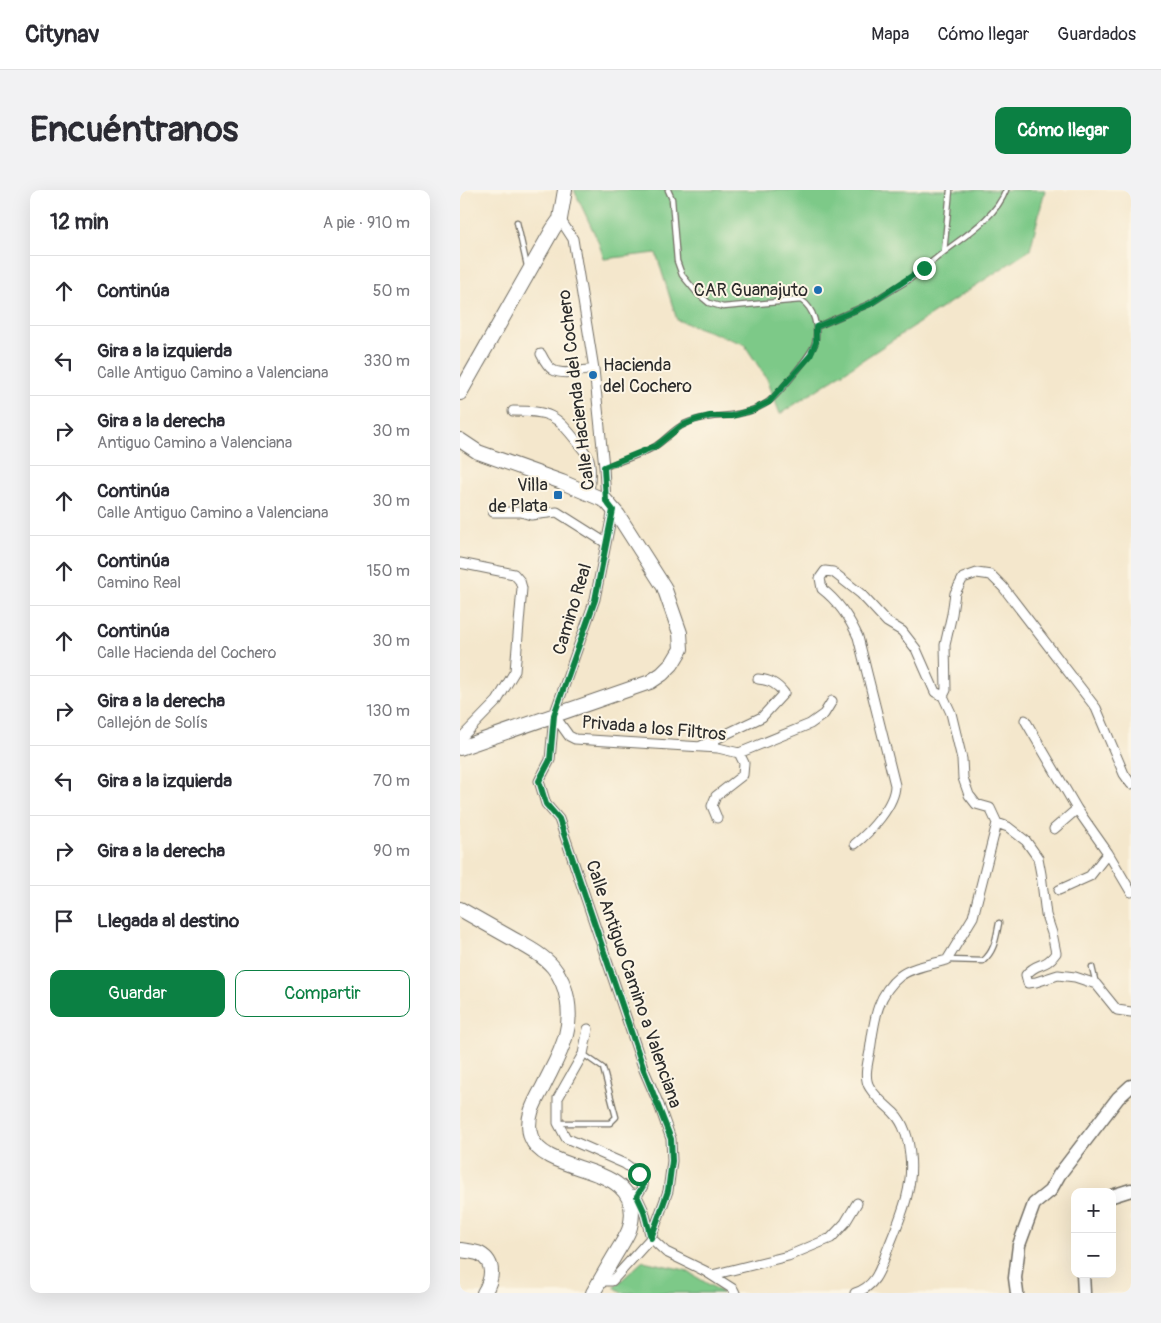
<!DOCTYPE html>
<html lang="es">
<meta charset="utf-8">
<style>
body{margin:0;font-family:Pangolin,sans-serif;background:#f2f2f3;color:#2b2b33}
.controls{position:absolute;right:15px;bottom:15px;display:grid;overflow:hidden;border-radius:10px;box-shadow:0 5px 20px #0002}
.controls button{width:45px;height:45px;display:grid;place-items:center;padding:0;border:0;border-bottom:1px solid #e1e1e2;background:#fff;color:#2b2b33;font:25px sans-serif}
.stop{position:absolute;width:15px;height:15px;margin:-11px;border:4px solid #0b8043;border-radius:50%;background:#fff}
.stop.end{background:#0b8043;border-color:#fff;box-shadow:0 1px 5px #0008}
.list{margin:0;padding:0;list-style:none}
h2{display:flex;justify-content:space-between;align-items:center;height:65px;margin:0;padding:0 20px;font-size:21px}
h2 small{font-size:16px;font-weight:400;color:#7c7c81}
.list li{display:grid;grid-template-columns:32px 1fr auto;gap:15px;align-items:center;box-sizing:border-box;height:70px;padding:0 20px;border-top:1px solid #e1e1e2}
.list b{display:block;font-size:19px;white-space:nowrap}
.list p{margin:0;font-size:16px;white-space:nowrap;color:#7c7c81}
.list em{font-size:16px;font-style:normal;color:#7c7c81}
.actions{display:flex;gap:10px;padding:15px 20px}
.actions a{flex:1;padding:11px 0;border:1px solid #0b8043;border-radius:10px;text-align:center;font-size:18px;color:#0b8043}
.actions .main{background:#0b8043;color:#fff}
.icon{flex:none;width:28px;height:28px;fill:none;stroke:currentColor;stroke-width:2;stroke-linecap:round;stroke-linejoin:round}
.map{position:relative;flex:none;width:671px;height:1103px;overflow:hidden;border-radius:10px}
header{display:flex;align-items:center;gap:30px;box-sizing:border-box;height:70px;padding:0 25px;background:#fff;border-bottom:1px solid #e1e1e2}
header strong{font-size:24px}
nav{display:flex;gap:28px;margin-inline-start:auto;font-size:18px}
.intro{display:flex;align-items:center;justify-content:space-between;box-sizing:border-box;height:120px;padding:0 30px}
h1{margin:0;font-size:35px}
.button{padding:12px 22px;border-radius:10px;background:#0b8043;color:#fff;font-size:18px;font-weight:700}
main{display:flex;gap:30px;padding:0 30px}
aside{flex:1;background:#fff;border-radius:10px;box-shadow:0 5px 20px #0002}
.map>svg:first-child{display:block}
.green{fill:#7dc988;stroke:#547a5a}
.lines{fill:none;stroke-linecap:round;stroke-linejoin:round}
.lane-casing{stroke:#716d63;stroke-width:7}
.street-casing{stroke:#716d63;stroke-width:11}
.secondary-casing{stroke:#716d63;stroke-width:15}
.primary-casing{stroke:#716d63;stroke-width:16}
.lane{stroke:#fff;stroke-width:4.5}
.street{stroke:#fff;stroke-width:9}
.secondary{stroke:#fff;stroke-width:12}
.primary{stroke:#fff;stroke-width:14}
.route{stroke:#0b8043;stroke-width:6}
.poi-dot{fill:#1f6fb2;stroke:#fcf5e5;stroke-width:2}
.labels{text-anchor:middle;stroke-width:4;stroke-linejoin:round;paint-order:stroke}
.poi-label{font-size:18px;fill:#2b2b2b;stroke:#fcf5e5;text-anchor:end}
.street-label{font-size:18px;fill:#2b2b2b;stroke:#fcf5e5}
</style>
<header>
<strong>Citynav</strong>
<nav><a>Mapa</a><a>Cómo llegar</a><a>Guardados</a></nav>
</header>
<div class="intro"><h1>Encuéntranos</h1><a class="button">Cómo llegar</a></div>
<main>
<aside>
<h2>12 min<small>A pie · 910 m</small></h2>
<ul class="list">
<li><svg class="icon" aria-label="ahead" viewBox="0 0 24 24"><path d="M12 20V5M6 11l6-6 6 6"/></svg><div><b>Continúa</b></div><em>50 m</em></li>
<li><svg class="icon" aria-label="left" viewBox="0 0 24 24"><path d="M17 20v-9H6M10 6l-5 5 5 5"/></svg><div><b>Gira a la izquierda</b><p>Calle Antiguo Camino a Valenciana</p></div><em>330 m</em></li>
<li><svg class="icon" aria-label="right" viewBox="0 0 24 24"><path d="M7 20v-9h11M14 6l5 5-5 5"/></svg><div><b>Gira a la derecha</b><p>Antiguo Camino a Valenciana</p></div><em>30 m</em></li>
<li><svg class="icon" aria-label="ahead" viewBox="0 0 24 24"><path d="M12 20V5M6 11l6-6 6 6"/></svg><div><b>Continúa</b><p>Calle Antiguo Camino a Valenciana</p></div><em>30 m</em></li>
<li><svg class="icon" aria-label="ahead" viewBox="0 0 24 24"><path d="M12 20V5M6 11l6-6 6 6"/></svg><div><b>Continúa</b><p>Camino Real</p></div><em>150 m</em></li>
<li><svg class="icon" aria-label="ahead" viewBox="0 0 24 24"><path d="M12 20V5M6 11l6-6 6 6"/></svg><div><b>Continúa</b><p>Calle Hacienda del Cochero</p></div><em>30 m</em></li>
<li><svg class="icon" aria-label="right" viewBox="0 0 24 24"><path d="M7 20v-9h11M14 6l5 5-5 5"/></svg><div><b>Gira a la derecha</b><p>Callejón de Solís</p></div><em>130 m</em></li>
<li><svg class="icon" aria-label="left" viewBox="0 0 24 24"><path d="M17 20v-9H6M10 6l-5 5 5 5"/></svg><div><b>Gira a la izquierda</b></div><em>70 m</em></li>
<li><svg class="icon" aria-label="right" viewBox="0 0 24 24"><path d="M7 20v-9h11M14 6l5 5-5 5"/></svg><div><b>Gira a la derecha</b></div><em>90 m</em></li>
<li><svg class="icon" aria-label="arrive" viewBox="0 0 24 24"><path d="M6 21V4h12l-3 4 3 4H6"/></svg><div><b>Llegada al destino</b></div></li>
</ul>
<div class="actions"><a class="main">Guardar</a><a>Compartir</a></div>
</aside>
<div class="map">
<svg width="671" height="1103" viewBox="0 0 671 1103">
<rect width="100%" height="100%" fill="#fcf5e5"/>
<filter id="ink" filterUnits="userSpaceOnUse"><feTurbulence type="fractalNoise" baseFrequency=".02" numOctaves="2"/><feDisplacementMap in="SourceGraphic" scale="10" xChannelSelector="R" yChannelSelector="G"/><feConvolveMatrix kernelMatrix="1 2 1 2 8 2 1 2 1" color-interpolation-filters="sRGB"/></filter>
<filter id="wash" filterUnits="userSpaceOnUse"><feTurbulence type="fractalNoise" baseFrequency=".0096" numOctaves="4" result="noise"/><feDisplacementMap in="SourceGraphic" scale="20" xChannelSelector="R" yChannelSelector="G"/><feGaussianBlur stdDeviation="1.12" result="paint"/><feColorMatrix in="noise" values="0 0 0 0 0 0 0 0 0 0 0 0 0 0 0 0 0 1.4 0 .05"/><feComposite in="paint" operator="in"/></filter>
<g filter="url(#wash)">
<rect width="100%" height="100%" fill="#f4e7cc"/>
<!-- green -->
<path class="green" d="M114,0H585L570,60L320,224L307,189L284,154L217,130L196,63L144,69L138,51Z
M183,1071L225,1080L263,1103H163L154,1097Z"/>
</g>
<g filter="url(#ink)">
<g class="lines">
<defs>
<path id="lane" d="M57,32L67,76
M484,62C506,45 536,27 546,0
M356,137L409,114L450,89L484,62L490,0
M145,277C160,271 185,264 197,255C206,249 212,241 221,236C244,222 271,230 295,219C299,217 304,215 308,212C318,205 352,164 355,153C359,138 354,118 341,110L263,117L249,113L237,103L222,85L217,71L212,9L208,0
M488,770L523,771C535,761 536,747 539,733
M632,777L636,794
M98,933H150L156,927L143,878L123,864"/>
<path id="street" d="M100,29L113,49L134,179L144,277L146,311
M81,164C84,170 88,177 93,180C104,186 123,180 134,179
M53,221C90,221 95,224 118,253C121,258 128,264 129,269C132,280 130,293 129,304
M33,322H61L71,325L97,322L146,353
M0,373L54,384L60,391L62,398L55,481L37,511L0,549
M483,506L486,500L485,455L492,424L495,403L503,388L517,383L531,385L543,397L636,518L664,584L671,594
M94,525L109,546L115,549L258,558L279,563L284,573L283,585L256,606L252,616L257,628
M565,530L617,619L648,663L671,702
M241,556L302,527L324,503C317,494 310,490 298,489
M279,563L350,534L364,524L372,511
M537,633L548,637L566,651L578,668L581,684L586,725L592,743L596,763C585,779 577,771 566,785L568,793L576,792L598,785L615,787L636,794L657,820L671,822
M594,639L617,619
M395,654C410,642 435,615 435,595L398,447C389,427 379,412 362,399L360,388L365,381L373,382L401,404L427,432L442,441L456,459L475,502L483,506L491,523L502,569L503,588L509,605L516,614L530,618L537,633L513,727L487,770C472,774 452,777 440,786C416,805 414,833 410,861C408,872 403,888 410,898C416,908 426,915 434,923C444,933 449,950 450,965C454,997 441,1026 429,1056C421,1075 418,1096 395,1103
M599,700L630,686L648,663
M128,839L123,864L98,908V933L106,948L165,974L179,984L183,996L177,1006
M173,1004L177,1006L184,1021L191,1048L206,1062L245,1081L273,1099L275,1103
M252,1085L328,1066L371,1048L385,1033L397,1013
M140,1091H152L191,1048L208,1001L212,971L211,949L199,915L184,880L99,629L86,614L79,591L90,570L94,525L135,409L153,319"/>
<path id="secondary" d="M652,1006L671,1000
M623,1084L624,1103
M557,1103L555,1088L559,1055L574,1014L590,1001L599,985L658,908L671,896"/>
<path id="primary" d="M0,203L93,39L100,29L105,0
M0,250L18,262L102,292L146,311L158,325L204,397L220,443L221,459L212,474L202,484L190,492L0,558
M0,719C18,729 35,739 53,749C67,757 83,765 93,777C108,795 112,823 106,845C101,864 91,880 83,897C74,913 65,929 71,947C86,988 187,970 170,1037C168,1045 162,1053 158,1060C149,1075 141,1089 133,1103
M0,1060C6,1061 14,1061 20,1064C36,1073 32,1090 24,1103"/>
</defs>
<!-- lane casing -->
<use href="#lane" class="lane-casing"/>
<!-- street casing -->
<use href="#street" class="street-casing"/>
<!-- secondary casing -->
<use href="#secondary" class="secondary-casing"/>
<!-- primary casing -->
<use href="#primary" class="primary-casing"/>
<!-- lane -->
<use href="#lane" class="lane"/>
<!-- street -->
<use href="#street" class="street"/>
<!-- secondary -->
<use href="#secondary" class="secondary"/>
<!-- primary -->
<use href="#primary" class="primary"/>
</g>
</g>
<g class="lines" filter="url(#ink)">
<!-- route -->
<path class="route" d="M179,984L183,996L177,1006L184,1021L191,1048L208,1001L212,971L211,949L184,880L99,629L86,614L79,591L90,570L94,525L135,410L153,320L146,311L144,277L196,256L221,236L235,230L250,226H271L293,220L309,212L350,166L356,152V137L410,114L464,78"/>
</g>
<!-- markers -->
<g class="poi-dot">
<circle cx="358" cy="100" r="5"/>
<circle cx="133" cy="185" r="5"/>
<rect x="93" y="300" width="10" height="10" rx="2.5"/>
</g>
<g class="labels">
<!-- poi labels -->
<g class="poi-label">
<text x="348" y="106">CAR Guanajuto</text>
<text x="143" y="181" text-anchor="start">Hacienda<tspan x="143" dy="21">del Cochero</tspan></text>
<text x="88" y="301">Villa<tspan x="88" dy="21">de Plata</tspan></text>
</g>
<!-- street labels -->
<g class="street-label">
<text transform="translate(116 200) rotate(-97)" y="6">Calle Hacienda del Cochero</text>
<text transform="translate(112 419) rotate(-73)" y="6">Camino Real</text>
<text transform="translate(194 538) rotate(5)" y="6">Privada a los Filtros</text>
<text transform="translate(174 794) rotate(71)" y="6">Calle Antiguo Camino a Valenciana</text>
</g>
</g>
</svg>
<div class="controls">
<button>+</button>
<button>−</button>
</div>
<div class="stop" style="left:179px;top:984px"></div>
<div class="stop end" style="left:464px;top:78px"></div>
</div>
</main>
